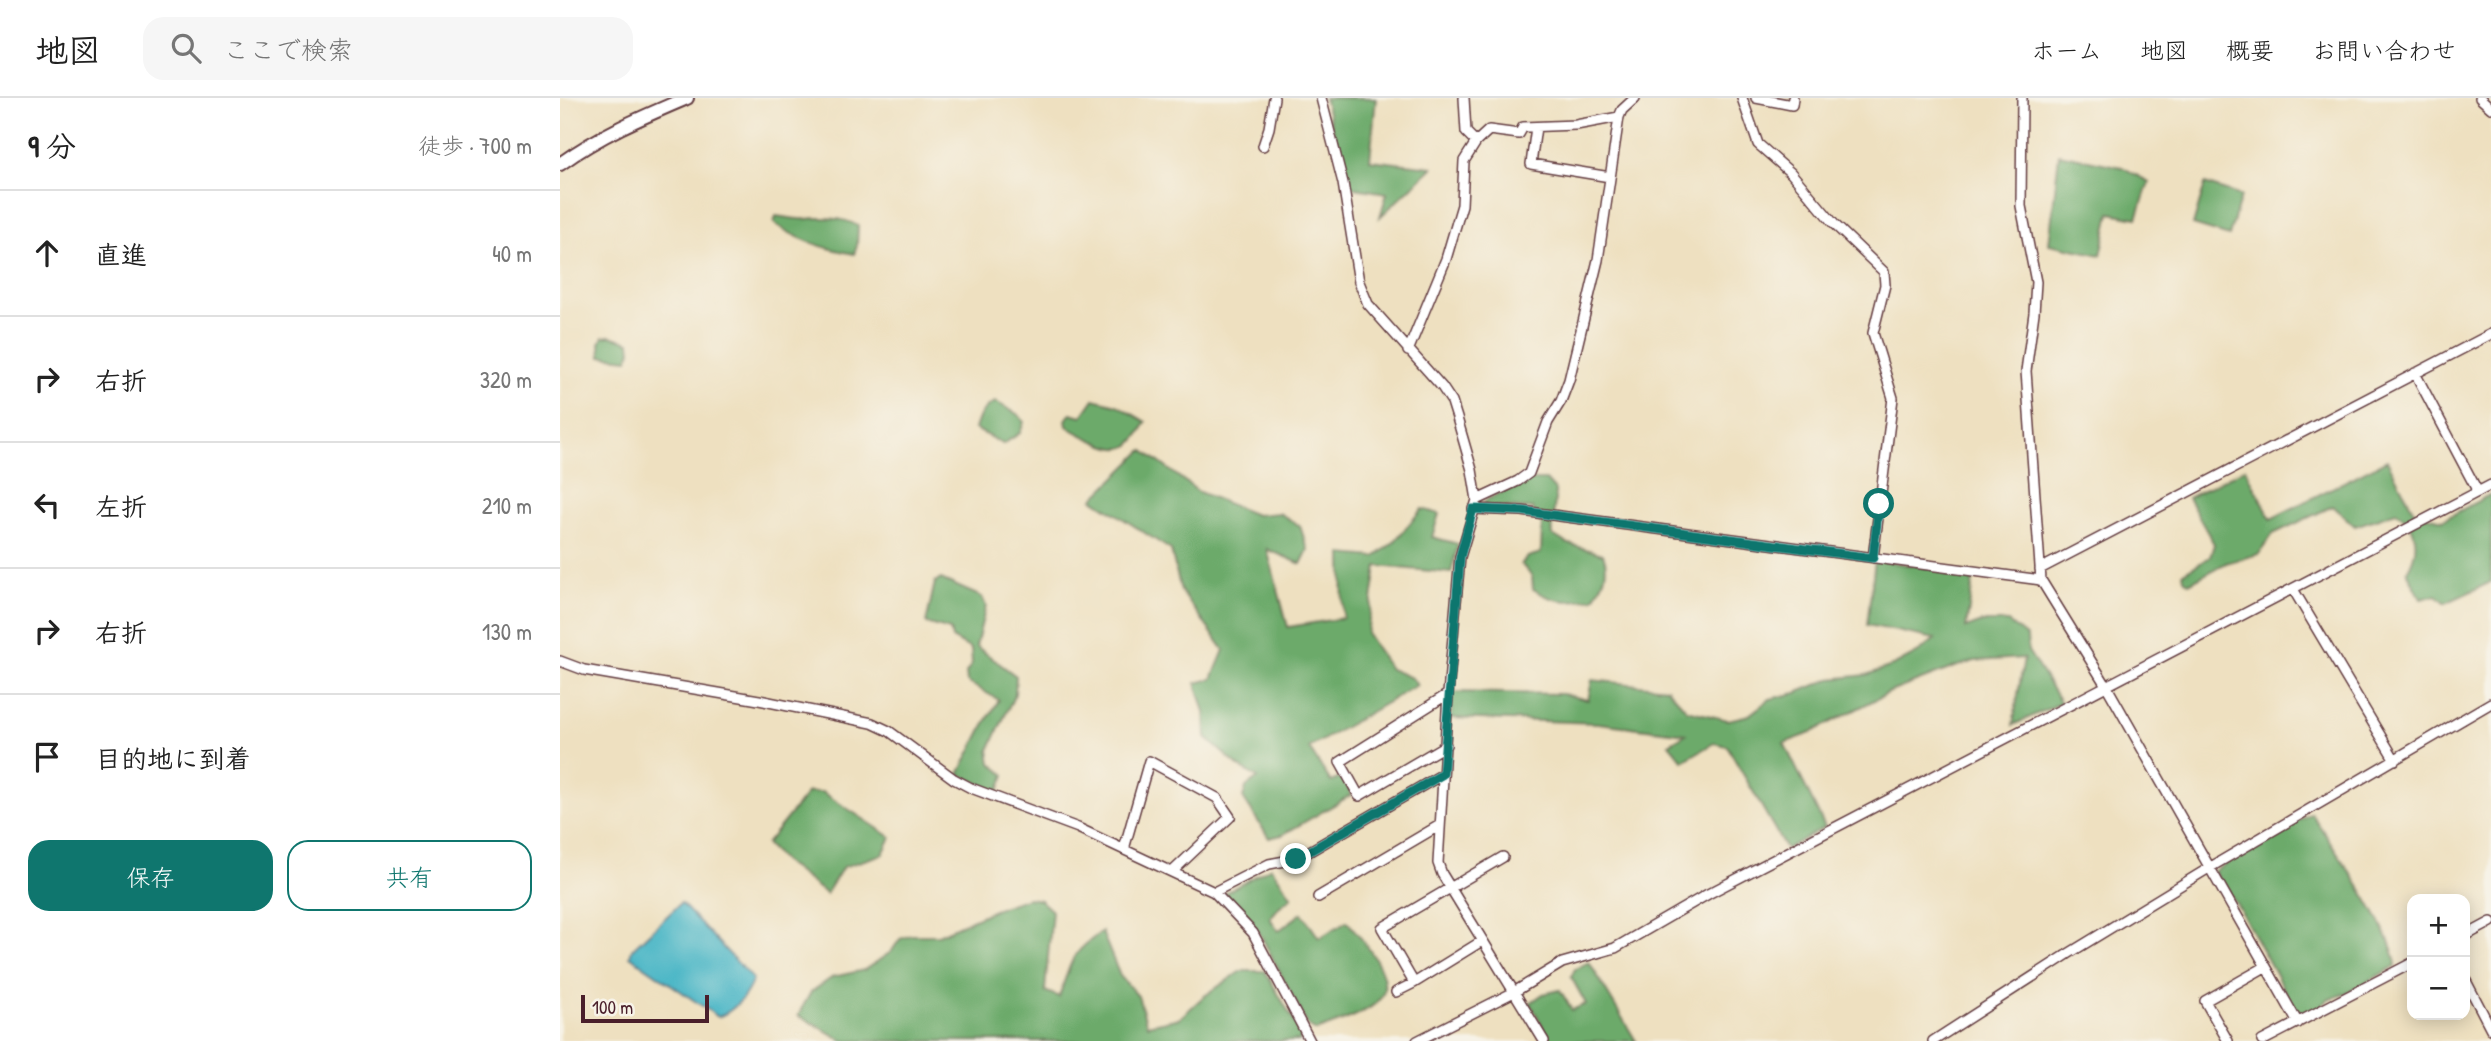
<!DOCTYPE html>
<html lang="ja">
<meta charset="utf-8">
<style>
body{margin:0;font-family:"Patrick Hand","Klee One",sans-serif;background:#f6f6f6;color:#222}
.controls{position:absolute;right:21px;bottom:21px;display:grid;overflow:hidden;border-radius:14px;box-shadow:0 4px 18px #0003}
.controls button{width:63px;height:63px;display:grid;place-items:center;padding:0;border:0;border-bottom:2px solid #e0e0e0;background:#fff;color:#222;font:35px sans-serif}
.scale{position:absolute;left:21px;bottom:18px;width:128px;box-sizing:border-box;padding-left:7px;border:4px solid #4a1f2b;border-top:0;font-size:19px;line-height:24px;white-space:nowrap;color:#4a1f2b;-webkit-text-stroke:5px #f7f3e8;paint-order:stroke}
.stop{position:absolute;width:21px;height:21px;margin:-16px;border:5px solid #0f766e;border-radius:50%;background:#fff}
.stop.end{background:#0f766e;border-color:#fff;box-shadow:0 2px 7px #0008}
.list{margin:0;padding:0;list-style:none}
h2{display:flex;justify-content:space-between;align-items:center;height:91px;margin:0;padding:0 28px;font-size:30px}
h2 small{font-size:23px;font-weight:400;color:#767676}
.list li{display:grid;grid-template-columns:46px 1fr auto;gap:21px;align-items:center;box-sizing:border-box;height:126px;padding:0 28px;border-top:2px solid #e0e0e0}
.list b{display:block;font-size:26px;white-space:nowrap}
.list em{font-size:23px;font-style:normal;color:#767676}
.actions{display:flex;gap:14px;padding:21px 28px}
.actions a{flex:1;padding:16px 0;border:2px solid #0f766e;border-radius:21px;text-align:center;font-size:24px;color:#0f766e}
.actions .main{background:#0f766e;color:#fff}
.icon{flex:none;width:38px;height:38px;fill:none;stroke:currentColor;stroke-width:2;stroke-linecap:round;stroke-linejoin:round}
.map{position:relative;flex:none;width:1931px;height:943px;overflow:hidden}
header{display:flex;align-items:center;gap:42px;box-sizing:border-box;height:98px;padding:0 35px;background:#fff;border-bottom:2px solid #e0e0e0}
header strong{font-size:33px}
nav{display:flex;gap:38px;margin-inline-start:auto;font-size:24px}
.search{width:490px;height:63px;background:#f6f6f6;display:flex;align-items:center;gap:18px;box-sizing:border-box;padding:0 24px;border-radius:21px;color:#767676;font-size:26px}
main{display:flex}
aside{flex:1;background:#fff}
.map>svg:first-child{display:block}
.forest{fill:#6caa6b;stroke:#5b644b;stroke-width:2}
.water{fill:#4ab6c6;stroke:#4a6a78;stroke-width:2}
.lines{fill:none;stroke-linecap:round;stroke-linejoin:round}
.minor-casing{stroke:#633c41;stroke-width:12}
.major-casing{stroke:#633c41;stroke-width:16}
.minor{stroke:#fff;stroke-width:9}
.major{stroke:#fff;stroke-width:12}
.route{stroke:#0f766e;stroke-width:9}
</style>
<header>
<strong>地図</strong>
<div class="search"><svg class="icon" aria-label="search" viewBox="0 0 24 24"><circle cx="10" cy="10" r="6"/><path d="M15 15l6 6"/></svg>ここで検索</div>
<nav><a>ホーム</a><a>地図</a><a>概要</a><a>お問い合わせ</a></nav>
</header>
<main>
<aside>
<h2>9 分<small>徒歩 · 700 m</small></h2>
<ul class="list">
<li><svg class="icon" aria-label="ahead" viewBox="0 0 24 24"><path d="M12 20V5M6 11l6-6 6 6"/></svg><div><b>直進</b></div><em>40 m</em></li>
<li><svg class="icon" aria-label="right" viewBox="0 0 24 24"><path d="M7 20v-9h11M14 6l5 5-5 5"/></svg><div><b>右折</b></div><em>320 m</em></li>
<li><svg class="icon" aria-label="left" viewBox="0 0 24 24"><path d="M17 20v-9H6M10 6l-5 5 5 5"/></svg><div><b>左折</b></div><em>210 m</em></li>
<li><svg class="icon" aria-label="right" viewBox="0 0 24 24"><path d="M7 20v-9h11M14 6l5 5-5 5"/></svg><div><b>右折</b></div><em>130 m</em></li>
<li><svg class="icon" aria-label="arrive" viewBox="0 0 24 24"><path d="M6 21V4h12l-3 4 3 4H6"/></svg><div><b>目的地に到着</b></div></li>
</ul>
<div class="actions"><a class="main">保存</a><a>共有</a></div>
</aside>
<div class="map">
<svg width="1931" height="943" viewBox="0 0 1931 943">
<rect width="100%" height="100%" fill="#f7f3e8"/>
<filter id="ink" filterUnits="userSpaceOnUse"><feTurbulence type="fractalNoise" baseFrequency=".0143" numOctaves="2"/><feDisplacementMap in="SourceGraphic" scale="14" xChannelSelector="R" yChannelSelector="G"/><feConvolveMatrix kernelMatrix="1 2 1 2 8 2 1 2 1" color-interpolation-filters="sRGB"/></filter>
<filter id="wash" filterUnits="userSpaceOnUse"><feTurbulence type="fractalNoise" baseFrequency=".00686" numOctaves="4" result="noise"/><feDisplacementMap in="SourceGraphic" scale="28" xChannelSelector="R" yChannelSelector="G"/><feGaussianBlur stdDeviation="1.57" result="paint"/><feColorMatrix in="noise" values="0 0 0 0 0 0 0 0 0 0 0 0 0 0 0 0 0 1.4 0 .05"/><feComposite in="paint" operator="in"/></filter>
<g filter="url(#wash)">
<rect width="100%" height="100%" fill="#eee0c0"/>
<!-- forest -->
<path class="forest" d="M764,0H816L810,62L873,69L820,119L827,95L788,89Z
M1499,56L1562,69L1589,84L1577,120L1550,115L1541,157L1489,146Z
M1645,86L1681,98L1669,138L1633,127Z
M216,118C225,119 237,122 246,121C261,119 284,119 298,128L297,148L294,156C266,151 237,142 214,125Z
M50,238L70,244L71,253L68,261L41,258L40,245L43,239Z
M534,301L557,307L586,324C573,350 564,357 537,344C527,339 516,335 507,328L506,322L511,315L522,318Z
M436,304L459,317L464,324L460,335L443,346L415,331C419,318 422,309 436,304Z
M583,352L639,394L696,417L719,415L740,428L748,452L741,466L707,451L728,529L783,520L782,456L815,459L834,444L862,411L879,416L872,439L898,446L891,475L817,468L807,536L830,571L852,580L857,587L749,650L771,684L780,680L785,681L791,697L722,737L709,740L683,700L686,689L698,680L678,668L646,640L645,614L636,585L652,581L664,552L621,493L611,452L533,401Z
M1827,362L1855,415L1883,422L1931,396V484L1886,505L1877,497L1861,501L1847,473C1860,452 1859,427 1836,414L1795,428L1773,408L1713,436L1699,456L1666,465L1629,485L1624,481L1623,475L1650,459L1654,446L1628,400L1685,370L1711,421Z
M967,382H986L995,392C996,408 991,421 993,437L1006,445L1043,456C1050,473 1043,486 1034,500C1006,504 997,506 973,491L972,478L961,466L968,459L981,455L982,426L977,421L973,411L925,408L924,403Z
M1315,462L1414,476L1406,530L1422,524H1448L1467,539L1468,553L1501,605L1453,627L1464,560L1415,563L1395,569L1330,594L1246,637L1224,645L1265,729L1226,751L1167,648L1154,645L1123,663L1109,646L1126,636L1038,625L891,620L893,594L1003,596L1028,602L1032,582L1107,590L1127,612L1168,622L1189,617L1210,601L1236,595L1270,581L1306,577L1335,567L1359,554L1375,541L1307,527Z
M381,481L422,499L426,508L416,548L456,578L455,596L429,652L431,665L445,677L438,694L399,676L424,627L439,602L407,584L406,575L412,566L411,551L392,540L390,532L366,525L375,484Z
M248,694H262L331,739L323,756L283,769L266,796L223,763L206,746Z
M1751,715C1771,746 1835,835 1836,868L1789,894L1768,902L1756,912L1739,919L1679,810L1654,773Z
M711,769L732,799L720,808L710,820L718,833L742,815L759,840L787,823C801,840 838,881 819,902C807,916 773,926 756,933L748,928L699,834L663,796Z
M468,800L480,802L492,813L485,893L499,899C511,864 510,855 542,834L560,878L578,898L587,927L620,920L643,899L681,873H705L742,937L740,943H284L238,917L251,894L273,879L304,872L331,854L340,841L351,837H378L441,809Z
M1029,864L1076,943H991L970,905L983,896L1000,892L1012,912L1026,906L1011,879L1015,871Z"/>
<!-- water -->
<path class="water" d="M121,805L193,881C187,898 174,913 158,919L70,858L72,851Z"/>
</g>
<g filter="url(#ink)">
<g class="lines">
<defs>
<path id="minor" d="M761,0L783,85L799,184L808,206L882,289L892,304L897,320L912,372L917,402L900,459L888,596L878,765L882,776L984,943
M1182,0L1198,46L1231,75L1274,126L1324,174L1325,187L1313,235L1333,300L1313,460
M1196,0L1232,7L1233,0
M1462,0L1461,108L1476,184L1474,215L1466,273L1481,482L1547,589L1738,925
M1920,0L1931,10
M976,29L971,66L1050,79
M916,44L929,32L959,36L963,29L1016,27L1059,19
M703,48L709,30L714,0
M848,253L886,161L902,107L904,63L916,44L906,34L904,0
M1855,275L1918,394
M917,402L958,383L969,375L988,324L1001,303L1009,282L1038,162L1059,19L1062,12L1075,0
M913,411L962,413L1481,482
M1480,471L1931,236
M1733,491L1835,662
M0,563L24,572L199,602L312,625L329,633L394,681L411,690L518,730L654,794L693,835L750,943
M886,647L799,698L780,664L888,596
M564,751L589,663L657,700L670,719L612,774
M654,794L709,766L736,761L883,676
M758,799L880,727
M1905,838L1931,824
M922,843L854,885L822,830L943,759
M1905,881L1931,931
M836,894L854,885
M857,943L954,894L1002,865L1055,850L1148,796L1931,387
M1373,943L1508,856L1649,770L1931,605
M1668,943L1645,903L1705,869
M1702,943L1852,865"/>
<path id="major" d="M0,66C42,36 80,20 127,0"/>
</defs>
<!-- minor casing -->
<use href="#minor" class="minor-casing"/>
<!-- major casing -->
<use href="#major" class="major-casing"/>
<!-- minor -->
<use href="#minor" class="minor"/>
<!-- major -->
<use href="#major" class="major"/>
</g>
</g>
<g class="lines" filter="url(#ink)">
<!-- route -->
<path class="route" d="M736,761L883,676L900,459L913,411L962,413L1313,460L1319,406"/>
</g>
</svg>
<div class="controls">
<button>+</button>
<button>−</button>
</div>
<div class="scale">100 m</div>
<div class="stop" style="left:1319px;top:406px"></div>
<div class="stop end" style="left:736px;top:761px"></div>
</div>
</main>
